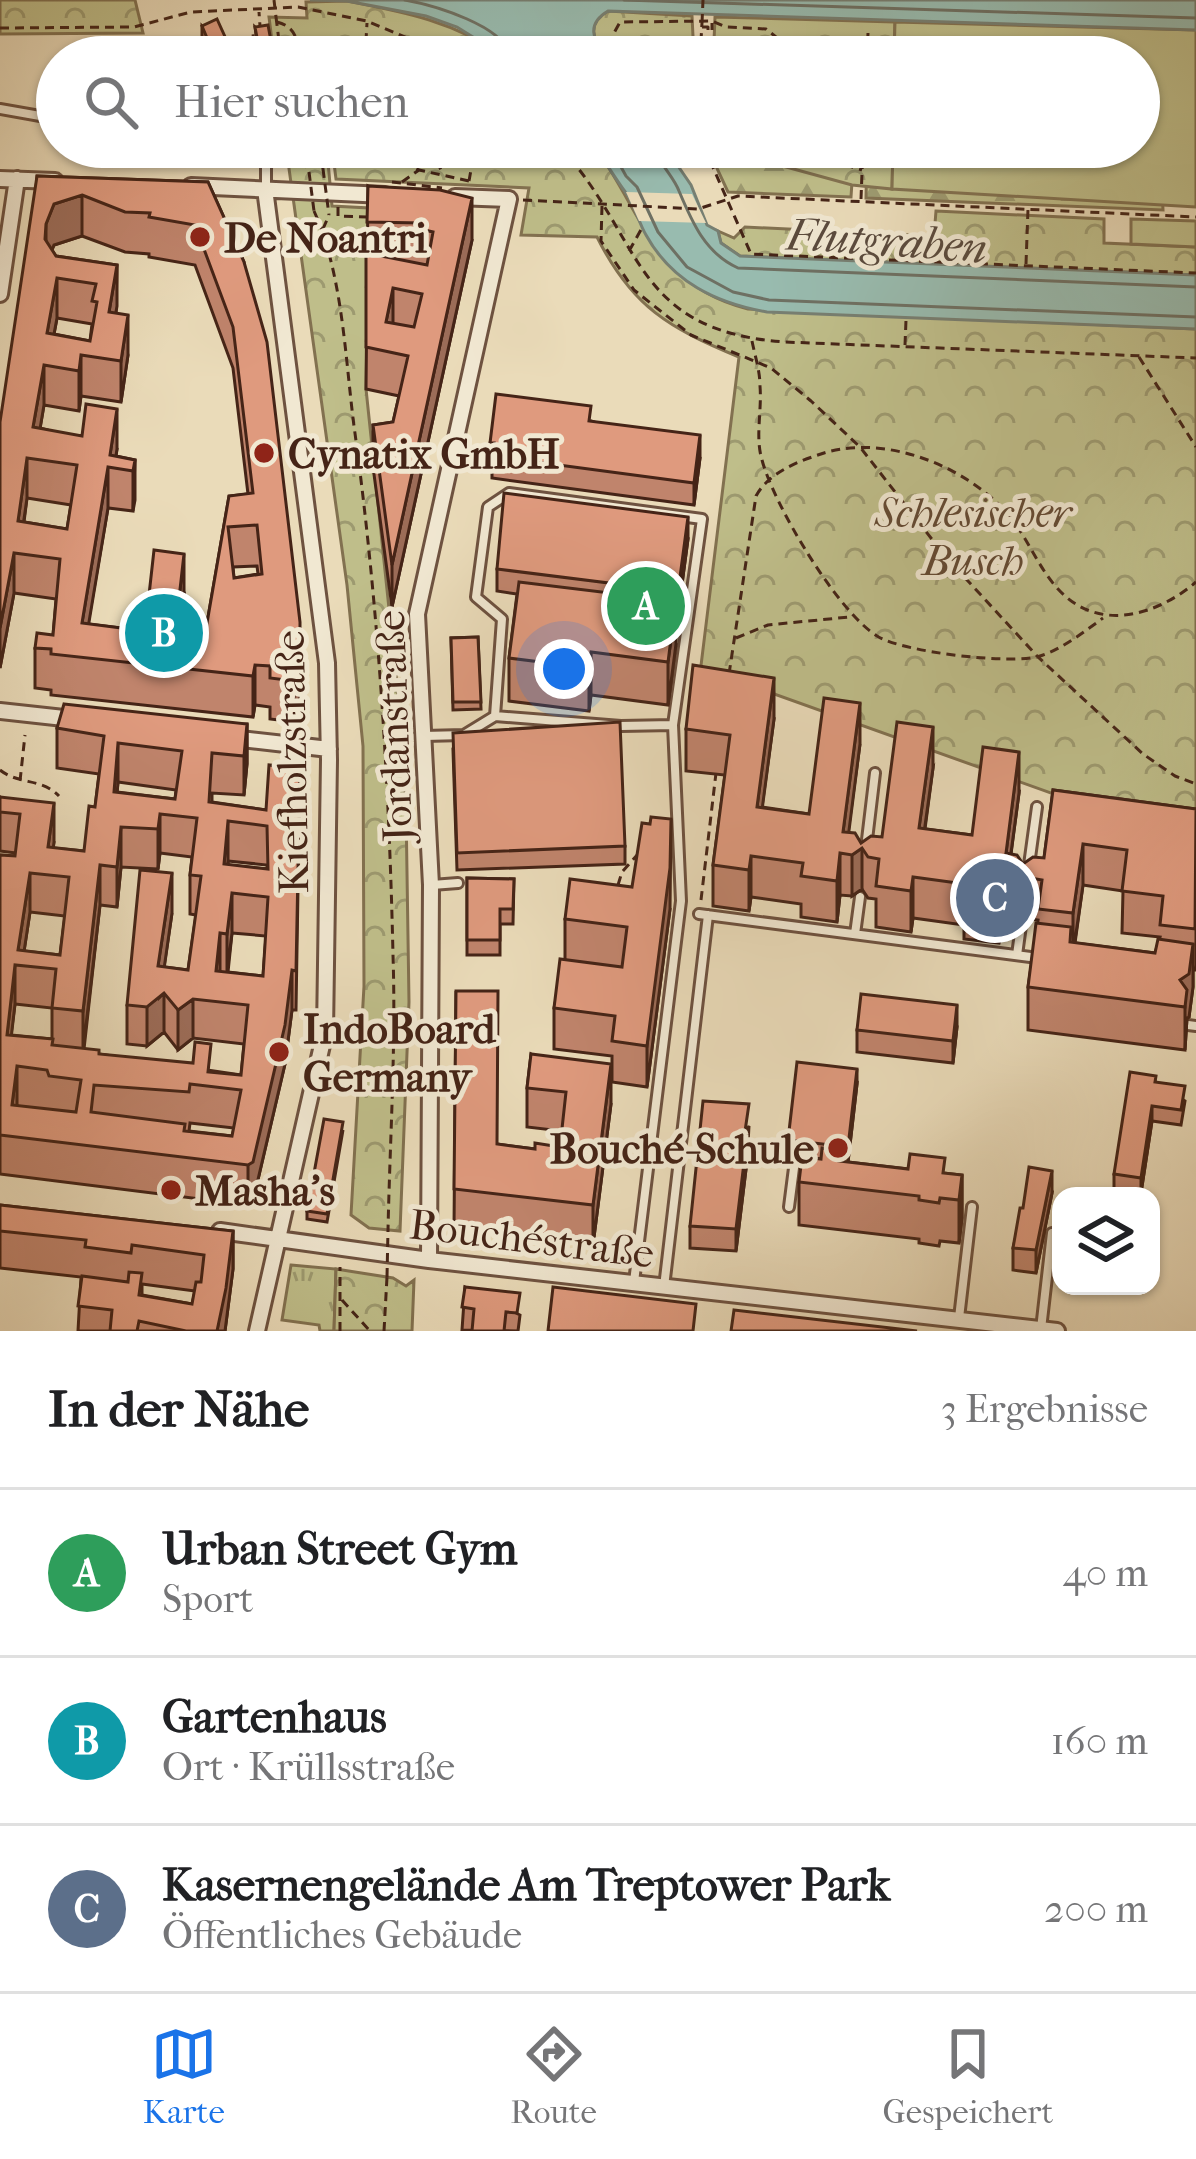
<!DOCTYPE html>
<html lang="de">
<meta charset="utf-8">
<style>
body{margin:0;font-family:"IM FELL French Canon",serif;background:#f6f6f6;color:#202124}
.controls{position:absolute;right:36px;bottom:36px;display:grid;overflow:hidden;border-radius:24px;box-shadow:0 3px 9px #0004}
.controls button{width:108px;height:108px;display:grid;place-items:center;padding:0;border:0;border-bottom:3px solid #e0e0e0;background:#fff;color:#202124;font:60px sans-serif}
.you{position:absolute;left:564px;top:669px;width:42px;height:42px;margin:-30px;border:9px solid #fff;border-radius:50%;background:#1a73e8;box-shadow:0 0 0 18px #1a73e833}
.badge{display:grid;place-items:center;width:78px;height:78px;border-radius:50%;background:#1a73e8;color:#fff;font-size:39px;font-weight:700}
.pin{position:absolute;translate:-50% -50%;border:6px solid #fff;box-shadow:0 3px 12px #0006}
.list{margin:0;padding:0;list-style:none}
h2{display:flex;justify-content:space-between;align-items:center;height:156px;margin:0;padding:0 48px;font-size:51px}
h2 small{font-size:39px;font-weight:400;color:#757577}
.list li{display:grid;grid-template-columns:78px 1fr auto;gap:36px;align-items:center;box-sizing:border-box;height:168px;padding:0 48px;border-top:3px solid #e0e0e0}
.list b{display:block;font-size:45px;white-space:nowrap}
.list p{margin:0;font-size:39px;white-space:nowrap;color:#757577}
.list em{font-size:39px;font-style:normal;color:#757577}
.icon{flex:none;width:66px;height:66px;fill:none;stroke:currentColor;stroke-width:2;stroke-linecap:round;stroke-linejoin:round}
.map{position:relative;flex:none;width:1196px;height:1331px;overflow:hidden}
.search{position:absolute;background:#fff;box-shadow:0 3px 9px #0004;left:36px;right:36px;top:36px;height:132px;display:flex;align-items:center;gap:30px;box-sizing:border-box;padding:0 42px;border-radius:66px;color:#757577;font-size:45px}
.sheet{height:660px;background:#fff}
nav{display:flex;justify-content:space-around;align-items:center;box-sizing:border-box;height:168px;border-top:3px solid #e0e0e0;background:#fff;font-size:33px;color:#757577}
nav a{display:grid;justify-items:center;gap:6px}
nav .on{color:#1a73e8}
.map>svg:first-child{display:block}
.grass{fill:url(#grass-tufts);stroke:#827150;stroke-width:3}
.forest{fill:url(#forest-firs);stroke:#827150;stroke-width:3}
.park{fill:url(#park-crowns);stroke:#827150;stroke-width:3}
.pitch{fill:#bfbe8a;stroke:#827150;stroke-width:3}
.water{fill:#98bbaf;stroke:#777f72;stroke-width:3}
.pier{fill:#eadbb9}
.lines{fill:none;stroke-linecap:round;stroke-linejoin:round}
.shore{stroke:#6e7063;stroke-width:3}
.lane-casing{stroke:#6e5240;stroke-width:14}
.street-casing{stroke:#6e5240;stroke-width:20}
.path{stroke:#452417;stroke-width:3;stroke-dasharray:9 6;stroke-linecap:butt}
.lane{stroke:#f1e8d2;stroke-width:8}
.street{stroke:#f1e8d2;stroke-width:14}
.path-bridge{stroke:#452417;stroke-width:3;stroke-dasharray:9 6;stroke-linecap:butt}
.wall{fill:#c0846c;stroke:#452417;stroke-width:3;fill-rule:evenodd}
.shaded-wall{fill:#9c6c58;stroke:#452417;stroke-width:3}
.building{fill:#df9a7e;stroke:#452417;stroke-width:3;fill-rule:evenodd}
.poi-dot{fill:#8f2418;stroke:#f1e8d2;stroke-width:4.5}
.labels{text-anchor:middle;stroke-width:10;stroke-linejoin:round;paint-order:stroke}
.poi-label{font-size:42px;font-weight:bold;fill:#452417;stroke:#f1e8d2;text-anchor:start}
.park-label{font-size:42px;font-style:italic;fill:#644a34;stroke:#f1e8d2}
.street-label{font-size:42px;fill:#452417;stroke:#f1e8d2}
.water-label{font-size:45px;font-style:italic;fill:#5a4a3d;stroke:#f1e8d2}
</style>
<div class="map">
<svg width="1196" height="1331" viewBox="0 0 1196 1331">
<defs>
<pattern id="grass-tufts" width="24" height="20" patternUnits="userSpaceOnUse" patternTransform="scale(3)"><rect width="24" height="20" fill="#bfbe8a"/><path d="M3 7l-1-3M5 7V3M7 7l1-3M15 17l-1-3M17 17v-4M19 17l1-3" fill="none" stroke="#9d9a70"/></pattern>
<pattern id="forest-firs" width="22" height="20" patternUnits="userSpaceOnUse" patternTransform="scale(3)"><rect width="22" height="20" fill="#bfbe8a"/><path d="M5 1l3.5 6h-7zM16 11l3.5 6h-7z" fill="#9d9a70"/></pattern>
<pattern id="park-crowns" width="20" height="18" patternUnits="userSpaceOnUse" patternTransform="scale(3)"><rect width="20" height="18" fill="#bfbe8a"/><path d="M2 6a3 3 0 1 1 6 0M12 15a3 3 0 1 1 6 0" fill="none" stroke="#9d9a70"/></pattern>
</defs>
<rect width="100%" height="100%" fill="#eadbb9"/>
<filter id="stains"><feTurbulence type="fractalNoise" baseFrequency=".00167" numOctaves="4"/><feColorMatrix values="0 0 0 0 .2 0 0 0 0 .09 0 0 0 0 .02 0 0 0 .5 -.17"/></filter>
<radialGradient id="worn" r=".72"><stop offset=".6" stop-color="#630" stop-opacity="0"/><stop offset="1" stop-color="#630" stop-opacity=".3"/></radialGradient>
<!-- grass -->
<path class="grass" d="M291,1265L336,1269L334,1331H320L319,1325L282,1320Z"/>
<!-- forest -->
<path class="forest" d="M707,147L852,182L851,197L728,192Z
M867,147H893L892,179L1162,188L1163,210L866,198Z"/>
<!-- park -->
<path class="park" d="M0,0H135L143,33L0,34Z
M347,1C405,12 456,22 505,57H274L269,17L307,18L306,2Z
M608,11L692,16L694,57H605C593,39 586,24 608,11Z
M715,17L895,22L894,57H703L704,41H714Z
M286,147H595C645,217 654,285 748,309L1196,329V826L1118,817L724,676L696,706L739,357C669,328 632,307 597,237L521,235L529,188L336,179L334,163L328,162L332,206L369,208L366,389L399,704L406,808L409,1002L400,1231L369,1228L351,1215L364,986L363,746L347,585Z
M713,147H893L892,189L852,185Z
M936,211L1104,219V243L1196,247V275L740,256L721,243L718,231L734,238L745,227L934,236Z
M336,1269L393,1278L406,1286L414,1280L412,1331H334Z"/>
<!-- pitch -->
<path class="pitch" d="M895,22L1196,30V207L892,189L893,147H1139V57H894Z
M1131,219L1196,221V247L1131,244Z"/>
<!-- water -->
<path class="water" d="M310,0H1196V30L608,11C586,24 593,39 605,57H505L457,27L426,16L347,1Z
M595,147H665L691,185L707,225L718,231L721,243L740,256L1196,275V329L767,312C716,303 672,282 646,235C638,222 635,204 626,193C615,178 606,163 595,147Z"/>
<!-- pier -->
<path class="pier" d="M626,192L692,194L706,223L639,221Z"/>
<g class="lines">
<!-- shore -->
<path class="shore" d="M405,0C433,5 506,26 510,57
M624,0L1196,18
M610,147L626,176L637,187L658,232L687,267L733,292L769,300L1196,317
M656,147C658,164 673,175 679,191C692,222 705,253 738,268L1196,287"/>
<defs>
<path id="lane" d="M0,109L57,119
M266,147V187
M424,736L464,735L495,716
M866,848L875,773
M1029,865L1037,807
M432,885L458,883
M699,914L1038,958
M855,934L860,897
M1017,955L1022,918
M1188,1025L1196,1026
M789,1207L794,1168
M634,1282L681,901L673,725L621,726L495,716L502,619L476,597L488,507L509,493L702,519L673,725
M664,1287L708,915
M959,1318L972,1207
M1041,1329L1052,1233"/>
<path id="street" d="M0,179L55,181
M191,186L385,195
M0,294L17,179
M0,711L73,719
M232,738L329,749
M220,1231L429,1260L1057,1331
M429,1260L431,885L417,614L509,199L455,197
M257,1331L325,1032L329,760L327,663L265,189"/>
</defs>
<!-- lane casing -->
<use href="#lane" class="lane-casing"/>
<!-- street casing -->
<use href="#street" class="street-casing"/>
<!-- path -->
<path class="path" d="M276,17L281,57
M277,22C296,27 297,39 300,57
M702,27H708V38L712,39V23
M0,28L134,27L191,12L298,7L367,21L452,57
M249,57L254,48L253,33L260,26L259,12
M365,57L367,23
M615,57L607,46L620,22L712,21L726,27L766,29L800,56L895,42
M700,57L702,23
M867,57L868,33
M294,147L309,172
M320,147L323,169
M377,147L419,170L469,181
M432,147L442,173
M560,147C644,237 630,331 785,342L1196,358
M677,147L682,150L692,147
M704,147L751,254L1196,273
M729,147L782,162L812,155L862,170
M469,181L475,147
M392,182L442,188
M402,182L419,170
M861,199L863,147
M523,200L698,209L738,196L1196,217
M602,206L601,241L634,290L691,335L771,368L811,401L860,447L945,556L1038,657L1143,754L1175,776L1196,784
M338,207V216L367,217
M314,211C343,276 345,357 354,426C378,601 389,779 393,955C396,1046 390,1138 388,1230
M323,229L329,215
M629,251L642,228
M1026,264L1028,209
M752,341C755,356 760,371 760,386C762,411 755,437 762,460C774,505 837,611 877,636C902,652 1011,665 1040,656C1062,649 1084,632 1103,618
M905,345L906,320
M1139,357L1196,447
M736,638L768,625L849,617
M729,674L756,496C769,472 799,461 824,453C886,434 965,466 1007,513C1027,536 1037,566 1058,589C1098,633 1156,616 1196,582
M0,770C19,785 42,778 59,796
M20,781L25,735
M618,885L622,872L638,854
M701,900L716,773
M605,1144L619,1145
M342,1300L370,1331
M340,1331V1267
M384,1331L387,1277"/>
<!-- lane -->
<use href="#lane" class="lane"/>
<!-- street -->
<use href="#street" class="street"/>
<!-- path-bridge -->
<path class="path-bridge" d="M274,0L276,17
M702,23L703,0
M323,169L329,215
M309,172L314,211
M387,1277L388,1230"/>
</g>
<!-- wall -->
<path class="wall" d="M202,26L231,57H209L202,41Z
M255,27L271,41V49L258,50Z
M37,176L208,182L244,262L300,717L294,722L270,719V707L255,705L253,717L51,695V690L35,688V648L53,635L56,599L14,593L0,668ZM82,236L125,252L149,254V257L195,265L233,368L248,494L229,496L203,646L178,644L184,595L145,631L88,624L108,508L133,511L135,460L116,456L117,449L40,428L44,405L79,411L81,396L121,402L128,355L116,313L117,265L56,256L52,250L54,245ZM57,318L92,324L90,341L54,334ZM27,498L71,505L67,529L24,522ZM257,566L258,574L234,578L233,567Z
M368,186L472,240L392,607L373,467V425L393,422L399,396L366,389Z
M591,421L700,458L694,505L492,478V465H490V443Z
M688,539L680,599L635,593L634,596L676,644L668,705L591,695L589,711L509,701V658L517,594L497,591V569Z
M478,637L481,709L453,710L451,638Z
M774,719L762,807L809,814L860,744L848,833L861,843L882,837L933,768L925,829L972,835L1019,793L1011,854L1023,864L1044,858L1053,790L1196,809V965L1195,970H1193V987L1189,1017L1187,1018L1185,1050L1028,1030V987L1038,920L1030,919L1024,910L1014,917L1003,916L999,943L964,939V925L913,918L911,932L876,927V899L868,898L862,889L852,896L840,895L837,922L801,917V904L751,897L749,911L713,906V865L725,775L686,771V729ZM1083,885L1123,891L1122,933L1160,937L1155,953L1075,943Z
M247,724V764L244,795L212,793V802L266,810L300,768L296,1010H292L285,1064L253,1201L248,1205L0,1174V855L15,856L16,853L0,851V797L54,842L53,848L84,851L95,807L99,774L57,768V728ZM118,782L176,790L175,799L117,792ZM160,853L192,857L190,875V914L196,915L188,970L164,967L172,913L127,1005V1044L147,1046L164,1032L178,1050L193,1038L244,1044L241,1075L99,1054L84,1049L100,905L117,907L121,867L158,869ZM228,861L267,865V869L228,865ZM30,912L65,916L60,955L24,951ZM232,933L266,936L263,976L228,972ZM15,1004L52,1008V1039L11,1035ZM190,1123L234,1128L232,1136L189,1131Z
M453,750L625,846V864L457,870Z
M467,878L514,879L513,924H500V955H467Z
M632,887L670,909L647,1087L612,1082V1056L554,1049V1008L565,960V919Z
M456,991L497,1144L535,1149L560,1147L562,1131L527,1127V1088L531,1054L611,1104L593,1245L454,1229Z
M957,1027L953,1063L857,1052V1030Z
M1156,1082L1185,1101L1181,1125L1152,1121L1141,1193L1114,1189V1174Z
M857,1084L848,1162L962,1175V1218L959,1243L940,1241L939,1246L919,1243V1239L799,1225V1182L821,1159L788,1155V1140Z
M749,1126L747,1161L736,1251L690,1248V1226Z
M343,1130L327,1222L307,1219V1211Z
M1052,1193L1036,1273L1013,1270V1248L1023,1208Z
M0,1205L233,1231V1269L225,1331H78L81,1277L0,1268ZM142,1284L195,1291L192,1304L142,1295Z
M465,1287L520,1315L518,1331L462,1330Z"/>
<!-- shaded-wall -->
<path class="shaded-wall" d="M231,50V57H215Z
M82,195V236L54,245L46,265V224L54,204Z
M472,198V240L392,607V565Z
M117,265V306L109,352V312Z
M57,278V318L48,366L47,333Z
M393,288V329L386,322Z
M128,315V355L121,402V361Z
M81,355V396L79,411V371Z
M44,365V405L35,459L33,427Z
M117,409V449L114,468L110,455Z
M700,435V458L694,505V483Z
M27,458V498L19,554L18,521Z
M135,460V500L133,511V471Z
M108,467V508L83,658L82,623Z
M688,517V539L680,599V577Z
M14,553V593L0,668V628Z
M184,554V595L176,668L174,643Z
M676,601V644L668,705V662Z
M591,652V695L589,711V668Z
M255,665V705L253,717V676Z
M300,676V717L294,722V681Z
M774,678V719L757,848V807Z
M860,703V744L846,854L843,832Z
M247,724V764L244,795V756Z
M933,727V768L919,869V828Z
M118,743V782L114,831V792Z
M1019,752V793L1008,875L1006,853Z
M54,803V842L50,875L48,847Z
M160,814V853L158,869V829Z
M671,819L670,909L647,1087V1046Z
M228,821V861L224,904V864Z
M121,827V867L117,907V867Z
M1083,844V885L1073,954V913Z
M862,848V889L852,896V855Z
M840,853V895L837,922V881Z
M751,856V897L749,911V870Z
M100,865V905L83,1051V1011Z
M1024,869V910L1014,917V876Z
M30,873V912L22,965L18,950Z
M172,873V913L160,997L164,993V1032L147,1046V1007L158,966Z
M1003,875V916L999,943V902Z
M913,877V918L911,932V891Z
M232,893V933L227,973V934Z
M220,933V972L216,971Z
M1193,944V987L1189,1017L1187,1018L1185,1050V1007L1180,980Z
M15,965V1004L7,1074V1035Z
M292,970V1010L285,1064L253,1201L248,1205V1165Z
M193,999V1038L178,1050V1010Z
M957,1005V1027L953,1063V1041Z
M611,1064V1104L593,1245V1205Z
M17,1066V1106L12,1105Z
M857,1069V1084L848,1162V1147Z
M1152,1106V1121L1141,1193V1178Z
M747,1138V1161L736,1251V1229Z
M1052,1171V1193L1036,1273V1250Z
M962,1175V1218L959,1243V1200Z
M233,1231V1269L225,1331H217Z"/>
<!-- building -->
<path class="building" d="M217,19L231,50L215,57L202,26Z
M268,25L271,41L258,43L255,27Z
M37,176L208,182L244,262L267,342L300,622V676L294,681L270,678V666L255,665L253,676L51,654V649L35,648L37,633L53,635L60,559L14,553L0,628V422ZM82,195L125,212L150,213L149,217L195,225L233,327L253,493L229,496L203,646L174,643L184,554L154,550L145,631L82,623L108,467L133,471L135,460L110,455L117,409L86,404L82,436L33,427L44,365L79,371L81,355L121,361L128,315L109,312L117,265L56,256L45,239L46,224L54,204ZM57,278L96,284L92,301L97,302L90,341L47,333ZM27,458L77,465L67,529L18,521ZM257,525L262,574L234,578L228,527Z
M368,186L440,190L472,198L392,565L373,425L393,422L408,356L366,347V253L427,265L433,232L420,229L421,223L367,222ZM393,288L422,294L414,327L386,322Z
M496,394L591,406L589,421L700,435L694,483L492,456L494,443H490Z
M504,493L688,517L680,577L635,571L633,586L497,569Z
M519,582L676,601L668,662L591,652L589,668L509,658Z
M478,637L481,702H453L451,638Z
M693,665L774,678L757,807L809,814L824,698L860,703L843,832L855,833L861,843L871,836L882,837L897,722L933,727L919,828L972,835L983,747L1019,752L1006,853L1017,855L1023,864L1033,857L1044,858L1053,790L1196,809L1195,929L1160,925L1163,896L1122,891L1127,850L1083,844L1073,913L1038,909L1042,880L1030,878L1024,869L1014,876L1003,875L999,902L964,897L965,884L913,877L911,891L876,886L879,859L868,857L862,848L852,855L840,853L837,881L801,876L803,863L751,856L749,870L713,865L730,735L686,729Z
M64,704L247,724L244,756L212,753L209,802L266,810L269,765L300,768L296,971L292,970L285,1025L253,1162L248,1165L0,1135V855L15,856L20,814L0,812V797L54,803L48,847L84,851L89,806L95,807L104,736L57,728ZM118,743L182,751L175,799L114,792ZM160,814L197,818L190,875L201,876L188,970L158,966L172,873L140,870L127,1005L147,1007L164,993L178,1010L193,999L248,1005L241,1075L208,1072L211,1044L195,1042L193,1063L99,1054V1050L52,1045L53,1039L7,1035L15,965L56,969L52,1008L83,1011L100,865L117,867L121,827L158,829ZM228,821L267,826L268,869L224,864ZM30,873L69,877L60,955L18,950ZM232,893L268,897L263,976L216,971L220,933L227,934ZM17,1066L47,1070L49,1076L81,1080L76,1112L12,1105ZM190,1084L241,1090L232,1136L184,1131L185,1124L91,1112L94,1085L189,1092Z
M620,722L625,846L457,853L453,733Z
M651,817L671,819L670,868L647,1046L612,1041L615,1016L554,1008L560,959L622,967L627,927L565,919L570,879L632,887L642,823L650,824Z
M467,878L514,879L513,909H500V940H467Z
M1036,923L1071,927L1070,942L1155,953L1158,939L1193,944L1189,974L1180,980L1187,990L1185,1007L1028,987Z
M456,991H498L497,1144L535,1149V1143L560,1147L566,1092L527,1088L531,1054L611,1064L593,1205L454,1189Z
M861,994L957,1005L953,1041L857,1030Z
M797,1062L857,1069L848,1147L788,1140Z
M1130,1072L1156,1076L1155,1082L1185,1086L1181,1110L1152,1106L1141,1178L1114,1174Z
M703,1101L749,1104L744,1138H747L736,1229L690,1226Z
M324,1119L343,1122L327,1214L307,1211Z
M822,1148L841,1150L839,1161L908,1169L910,1154L945,1158L943,1173L962,1175L959,1200L940,1198L939,1203L919,1200V1196L799,1182L802,1157L821,1159Z
M1029,1167L1052,1171L1036,1250L1013,1248L1020,1208H1023Z
M0,1205L233,1231L226,1288L217,1331H186L139,1321L137,1331H110L112,1310L78,1306L82,1276L128,1282L129,1272L142,1273L139,1295L192,1304L196,1282H201L204,1255L132,1245L131,1253L85,1247L86,1240L0,1231Z
M465,1287L520,1293L517,1313L506,1312L504,1331H472L474,1309L462,1307Z
M553,1287L696,1304L693,1331H548Z
M734,1310L917,1331H731Z"/>
<!-- markers -->
<g class="poi-dot">
<circle cx="200" cy="237" r="12"/>
<circle cx="264" cy="453" r="12"/>
<circle cx="279" cy="1052" r="12"/>
<circle cx="838" cy="1148" r="12"/>
<circle cx="171" cy="1190" r="12"/>
</g>
<g class="labels">
<!-- poi labels -->
<g class="poi-label">
<text x="224" y="252">De Noantri</text>
<text x="288" y="468">Cynatix GmbH</text>
<text x="303" y="1043">IndoBoard<tspan x="303" dy="48">Germany</tspan></text>
<text x="814" y="1163" text-anchor="end">Bouché-Schule</text>
<text x="195" y="1205">Masha’s</text>
</g>
<!-- park labels -->
<g class="park-label">
<text x="973" y="527">Schlesischer<tspan x="973" dy="48">Busch</tspan></text>
</g>
<!-- street labels -->
<g class="street-label">
<text transform="translate(393 726) rotate(-92)" y="15">Jordanstraße</text>
<text transform="translate(291 762) rotate(-91)" y="15">Kiefholzstraße</text>
<text transform="translate(532 1238) rotate(7)" y="15">Bouchéstraße</text>
</g>
<!-- water labels -->
<g class="water-label">
<text transform="translate(887 240) rotate(4)" y="16">Flutgraben</text>
</g>
</g>
<rect width="100%" height="100%" filter="url(#stains)"/>
<rect width="100%" height="100%" fill="url(#worn)"/>
</svg>
<div class="controls">
<button><svg class="icon" aria-label="layers" viewBox="0 0 24 24"><path d="M12 4l9 5-9 5-9-5zM3 14l9 5 9-5"/></svg></button>
</div>
<div class="you"></div>
<div class="pin badge" style="left:646px;top:606px;background:#2e9e5b">A</div>
<div class="pin badge" style="left:164px;top:633px;background:#0f9aa8">B</div>
<div class="pin badge" style="left:995px;top:898px;background:#5c6f8a">C</div>
<div class="search"><svg class="icon" aria-label="search" viewBox="0 0 24 24"><circle cx="10" cy="10" r="6"/><path d="M15 15l6 6"/></svg>Hier suchen</div>
</div>
<section class="sheet">
<h2>In der Nähe<small>3 Ergebnisse</small></h2>
<ul class="list">
<li><span class="badge" style="background:#2e9e5b">A</span><div><b>Urban Street Gym</b><p>Sport</p></div><em>40 m</em></li>
<li><span class="badge" style="background:#0f9aa8">B</span><div><b>Gartenhaus</b><p>Ort · Krüllsstraße</p></div><em>160 m</em></li>
<li><span class="badge" style="background:#5c6f8a">C</span><div><b>Kasernengelände Am Treptower Park</b><p>Öffentliches Gebäude</p></div><em>200 m</em></li>
</ul>
</section>
<nav>
<a class="on"><svg class="icon" aria-label="map" viewBox="0 0 24 24"><path d="M3 6l6-2 6 2 6-2v14l-6 2-6-2-6 2zM9 4v14M15 6v14"/></svg>Karte</a>
<a><svg class="icon" aria-label="directions" viewBox="0 0 24 24"><path d="M12 3l9 9-9 9-9-9zM9 14v-3h6M13 9l2 2-2 2"/></svg>Route</a>
<a><svg class="icon" aria-label="saved" viewBox="0 0 24 24"><path d="M7 4h10v16l-5-4-5 4z"/></svg>Gespeichert</a>
</nav>
